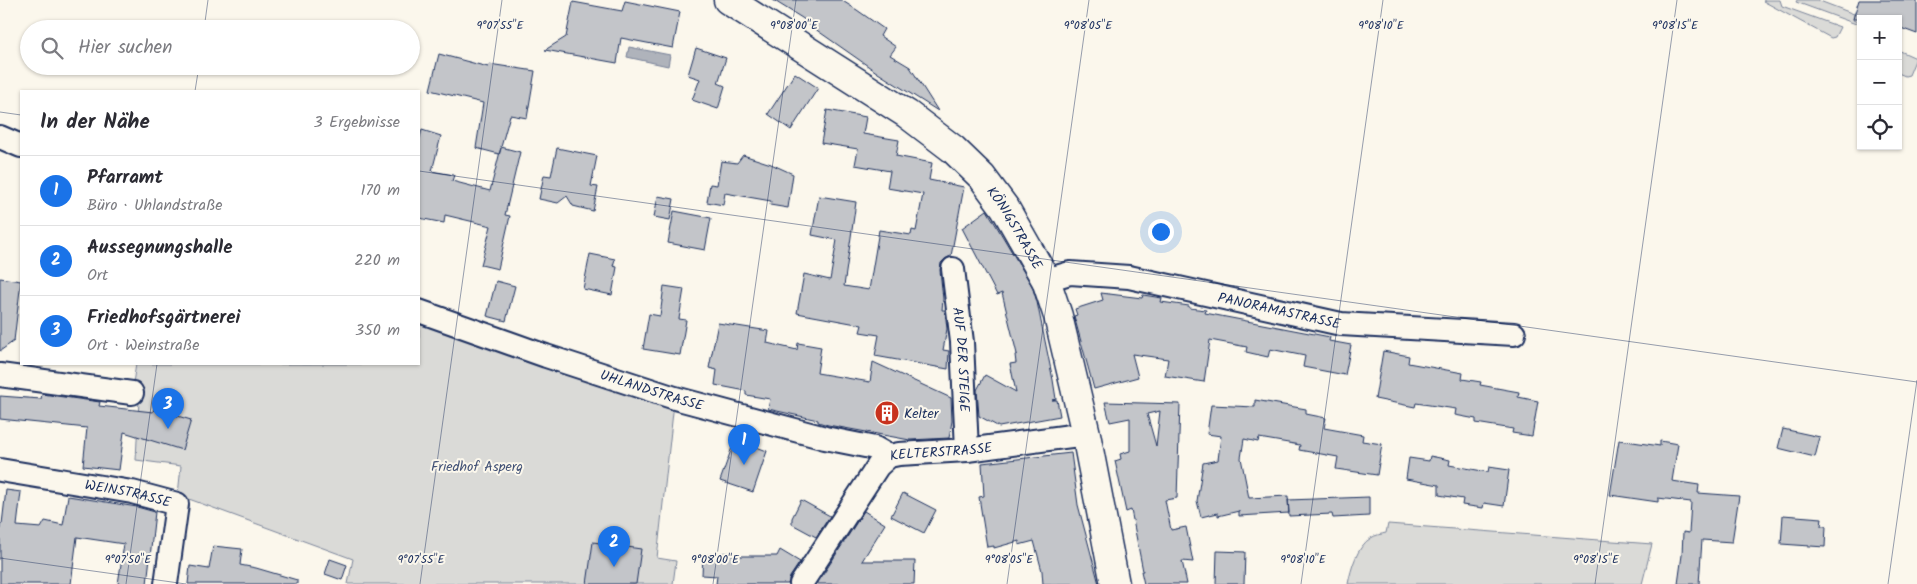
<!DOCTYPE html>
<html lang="de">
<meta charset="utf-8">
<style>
body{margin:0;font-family:Kalam,sans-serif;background:#f2f2f3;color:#2b2b33}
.controls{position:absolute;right:15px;top:15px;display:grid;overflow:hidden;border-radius:0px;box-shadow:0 1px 4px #0004}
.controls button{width:45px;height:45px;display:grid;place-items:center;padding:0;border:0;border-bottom:1px solid #e1e1e2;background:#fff;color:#2b2b33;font:25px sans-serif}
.you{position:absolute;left:1160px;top:231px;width:18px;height:18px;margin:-12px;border:4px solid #fff;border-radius:50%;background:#1a73e8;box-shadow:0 0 0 8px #1a73e833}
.badge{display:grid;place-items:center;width:32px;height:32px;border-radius:50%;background:#1a73e8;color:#fff;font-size:16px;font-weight:700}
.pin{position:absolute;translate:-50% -41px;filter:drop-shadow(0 1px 2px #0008)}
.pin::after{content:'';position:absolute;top:26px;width:18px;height:15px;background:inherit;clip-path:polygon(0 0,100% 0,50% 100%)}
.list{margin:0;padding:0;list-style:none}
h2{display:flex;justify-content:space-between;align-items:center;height:65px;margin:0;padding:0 20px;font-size:21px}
h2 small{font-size:16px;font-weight:400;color:#7c7c81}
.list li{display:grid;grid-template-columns:32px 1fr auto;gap:15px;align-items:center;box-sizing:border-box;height:70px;padding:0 20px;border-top:1px solid #e1e1e2}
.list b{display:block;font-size:19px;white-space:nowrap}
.list p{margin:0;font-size:16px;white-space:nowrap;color:#7c7c81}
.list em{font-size:16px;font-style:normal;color:#7c7c81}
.icon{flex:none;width:28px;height:28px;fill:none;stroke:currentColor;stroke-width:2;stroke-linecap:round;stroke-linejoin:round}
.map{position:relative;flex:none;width:1917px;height:584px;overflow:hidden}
.search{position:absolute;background:#fff;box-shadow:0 1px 4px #0004;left:20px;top:20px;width:400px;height:55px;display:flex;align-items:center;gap:12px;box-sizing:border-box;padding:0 18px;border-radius:28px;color:#7c7c81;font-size:19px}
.panel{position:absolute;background:#fff;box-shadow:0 1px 4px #0004;left:20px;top:90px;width:400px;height:275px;border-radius:0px}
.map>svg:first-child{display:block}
.green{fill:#dadad7;stroke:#7a849a}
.water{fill:#afb3bb;stroke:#747e96}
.building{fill:#c3c5c9;stroke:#1b2f5e;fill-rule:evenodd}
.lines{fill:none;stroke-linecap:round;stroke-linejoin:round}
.minor-casing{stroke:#1b2f5e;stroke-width:26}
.secondary-casing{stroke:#1b2f5e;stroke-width:31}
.minor{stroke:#fbf7ec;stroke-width:22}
.secondary{stroke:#fbf7ec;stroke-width:28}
.ticks{fill:none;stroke:#1b2f5e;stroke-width:1;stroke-opacity:0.45}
.labels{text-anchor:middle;stroke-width:4;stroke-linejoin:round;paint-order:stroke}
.street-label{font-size:14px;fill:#1b2f5e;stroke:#fbf7ec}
.poi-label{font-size:14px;fill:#1b2f5e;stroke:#fbf7ec;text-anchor:start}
.park-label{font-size:14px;fill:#415176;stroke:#fbf7ec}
.ticks-label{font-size:12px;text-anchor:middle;fill:#1b2f5e;stroke:#fbf7ec;stroke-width:4;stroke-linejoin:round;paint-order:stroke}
</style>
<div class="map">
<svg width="1917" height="584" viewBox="0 0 1917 584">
<rect width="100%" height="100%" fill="#fbf7ec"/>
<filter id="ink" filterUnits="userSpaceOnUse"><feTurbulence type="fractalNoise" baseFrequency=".02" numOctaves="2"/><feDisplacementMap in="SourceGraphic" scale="10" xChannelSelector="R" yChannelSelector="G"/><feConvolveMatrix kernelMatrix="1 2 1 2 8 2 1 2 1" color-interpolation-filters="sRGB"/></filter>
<g filter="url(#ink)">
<!-- green -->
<path class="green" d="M1765,0H1780L1782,6L1840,27L1835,37L1831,38L1763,1Z
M1797,0H1817L1854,14L1853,20L1857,22L1856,24L1796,2Z
M1898,50L1916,58L1909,75L1905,76L1898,73Z
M419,321L674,403L657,558L676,561L673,584H348L353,559L178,495L181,466L136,460L139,399L133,383L136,364H419Z
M1388,524L1652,544L1642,584H1348C1351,569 1357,546 1371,538C1375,535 1382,534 1386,533Z"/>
<!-- water -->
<path class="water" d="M629,47L670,55L668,66L627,57Z"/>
<!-- building -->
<path class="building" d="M773,0H841L857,10L884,29L880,36L896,47L890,55L910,67L938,111L878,73L808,24L809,23L802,18Z
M1859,0H1917V34L1898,27V19H1853Z
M625,1L680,12L673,48L621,38L617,63L545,50L566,37L573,2L622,11Z
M696,48L726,58L718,83L725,86L718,109L692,100L700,79L688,75Z
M439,54L488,67L489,64L535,71L527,118L510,115L501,147L520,152L505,215L510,216L498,269L481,265L491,226L445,215L444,223L419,218V141L422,130L441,136L432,171L454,175L452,181L490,191L501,148L499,154L476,148L483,103L430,90Z
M795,73L818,88L791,130L768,114Z
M827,110L866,117L863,134L899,140L896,156L932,163L929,180L964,187L951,256L945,259L941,263L940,270L943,299L942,310H945L947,329L943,350L949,351L948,369L875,356L879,335L860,332L862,325L797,313L804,274L830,280L837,240L812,235L819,196L856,202L844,286L869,290L879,230L911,235L912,230L916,231L923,194L887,188L890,171L855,165L858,149L821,143Z
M557,148L597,156L591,186L598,187L593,211L573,206L567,196L558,203L539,199L544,175L551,176Z
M743,155L771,164L793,174L788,208L770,205L771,201L725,193L723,205L707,202L710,184L717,185L721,161L737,163Z
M658,196L674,199L670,220L654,217Z
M987,210L1032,286L1037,302L1053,380L1056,399L1052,400H1057L1060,416L999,427L979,416L977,390L985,375L1016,392L1010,364L1016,363L1015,355L1017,354L1002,293L997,295L962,228Z
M674,211L711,218L705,250L668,243Z
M590,254L615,259L613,266L617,267L612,295L583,289Z
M0,278L21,281L14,341L0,351Z
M496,281L515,286L506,321L487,316Z
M664,286L684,289L679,319L686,320L680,355L643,349L649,314L660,316Z
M1101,293L1142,298L1143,295L1162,298L1161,302L1189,306V308L1206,310L1205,313L1330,337L1329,341L1351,345L1345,375L1303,367L1305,356L1270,349L1268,357L1246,352L1247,347L1210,340L1204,382L1165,376L1168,359L1132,354L1138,377L1094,389L1074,316L1077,315L1075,309L1103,300Z
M718,323L769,331L767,343L797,350L798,343L821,347L817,373L870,382L873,362L951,398L952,421L949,438L910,440L828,425L818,422V420L768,409L770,399L746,395V391L715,385L717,370L709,368Z
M1383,351L1409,356L1408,363L1463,373L1462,379L1481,382L1480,385L1519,392L1518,397L1538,401L1532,436L1512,433L1513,429L1476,423V419L1455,415L1456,409L1416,403L1415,407L1375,399Z
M42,394L100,402L99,406L153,412L154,409L191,420L182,450L124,432L119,470L83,466L87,428L0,419V396L41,399Z
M1255,400L1306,409V414L1326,418L1324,428L1363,435L1362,441L1382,444L1377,475L1336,469L1338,457L1299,450L1300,445L1259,438L1258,442L1244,439L1241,458L1249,498L1288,496L1289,513L1239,516V511L1218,516V513L1201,517L1197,501L1203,463L1218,460L1221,436L1207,434L1211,405L1255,407Z
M1105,402L1180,404L1177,498L1165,500L1171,530L1186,527L1193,562L1182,561L1187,584H1144L1141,571H1143L1131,510L1126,512L1115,461L1121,459L1120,454L1130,451V418L1110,422ZM1160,411L1156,446L1147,414Z
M1783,429L1820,437L1815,457L1778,448Z
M735,439L767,451L753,492L720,481Z
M1619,440L1660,446V441L1678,444L1672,481L1699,485L1698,493L1739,496L1732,542L1702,540L1699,584H1678L1682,555L1683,532L1689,533L1691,502L1658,498V502L1610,495Z
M1071,453L1078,505L1099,584H1043L1042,571L1034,541L1019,545V541L994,548V546L987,547L979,497L984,496L982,463Z
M1430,456L1450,460L1449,465L1488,472L1489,467L1509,470L1504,506L1484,503L1483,508L1462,505L1463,499L1439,495V485L1406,479L1409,458L1429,461Z
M6,490L21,492L17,526L41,528L45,521L63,525L68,496L137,507L155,512L147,584H118L124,544L77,537L71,584H0V524H2Z
M903,493L936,510L924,533L891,516Z
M1369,497V516L1333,518L1332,514L1289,516L1288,500Z
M801,500L830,516L816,537L792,524V518Z
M864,511L885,524L862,561H915L914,584H817Z
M1783,515L1822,518L1821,526H1826L1825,547L1781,544Z
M593,542L641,549L636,584H587Z
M213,546L242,549L240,565L256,568L297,580V584H188L190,566L209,569Z
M780,550L800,562L790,577L788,584H716L717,576L702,575L703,555L733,552V556H777Z
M1217,551L1245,552L1244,584H1216Z
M330,559L347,565L342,580L325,574Z"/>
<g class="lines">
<defs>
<g id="minor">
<path d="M0,137L21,146"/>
<path id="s1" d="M953,269L962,342L967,450"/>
<path id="s2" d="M1046,280L1070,273L1129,277L1341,324L1514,334"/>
<path id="s3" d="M419,311L546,356L675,398L825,438L875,448L889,456"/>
<path d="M0,375L132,393"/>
<path id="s4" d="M0,470L132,492L177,504L166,584"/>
<path id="s5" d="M801,584L878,466L889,456L899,454L967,450L1086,434"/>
</g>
<g id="secondary">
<path id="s6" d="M728,0L907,114L953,149L982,177L1005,208L1046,280L1058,316L1086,434L1115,584"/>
</g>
</defs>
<!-- minor casing -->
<use href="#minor" class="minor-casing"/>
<!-- secondary casing -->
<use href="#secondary" class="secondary-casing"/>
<!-- minor -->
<use href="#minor" class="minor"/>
<!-- secondary -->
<use href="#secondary" class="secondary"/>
</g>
</g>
<!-- ticks -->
<path class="ticks" d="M204,29L208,0M195,91L199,66M0,112L21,115M419,171L1917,382M0,558L186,584M126,584L157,364M420,584L502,0M713,584L796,0M1007,584L1089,0M1301,584L1383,0M1595,584L1677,0M1888,584L1917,380"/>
<!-- icons -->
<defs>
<symbol id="building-disc" viewBox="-11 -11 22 22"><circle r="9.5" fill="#c8321e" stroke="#fbf7ec"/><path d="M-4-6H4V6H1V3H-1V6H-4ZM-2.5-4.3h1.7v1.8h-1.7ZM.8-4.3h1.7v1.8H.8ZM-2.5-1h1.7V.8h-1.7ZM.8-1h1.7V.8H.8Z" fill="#fff"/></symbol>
</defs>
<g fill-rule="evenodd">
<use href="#building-disc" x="873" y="399" width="28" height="28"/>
</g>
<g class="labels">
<!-- street labels -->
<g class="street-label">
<text dy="5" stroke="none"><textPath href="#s6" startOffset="371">KÖNIGSTRASSE</textPath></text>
<text dy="5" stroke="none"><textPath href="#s2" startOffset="238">PANORAMASTRASSE</textPath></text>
<text dy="5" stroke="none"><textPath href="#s1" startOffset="91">AUF DER STEIGE</textPath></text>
<text dy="5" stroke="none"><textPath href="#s3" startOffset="246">UHLANDSTRASSE</textPath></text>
<text dy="5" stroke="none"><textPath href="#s5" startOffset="208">KELTERSTRASSE</textPath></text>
<text dy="5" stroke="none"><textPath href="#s4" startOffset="130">WEINSTRASSE</textPath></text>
</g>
<!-- poi labels -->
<g class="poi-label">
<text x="904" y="418">Kelter</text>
</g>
<!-- park labels -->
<g class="park-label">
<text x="477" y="471">Friedhof Asperg</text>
</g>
</g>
<g class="ticks-label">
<text x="500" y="29">9°07'55"E</text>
<text x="794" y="29">9°08'00"E</text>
<text x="1088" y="29">9°08'05"E</text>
<text x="1381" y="29">9°08'10"E</text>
<text x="1675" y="29">9°08'15"E</text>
<text x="128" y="563">9°07'50"E</text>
<text x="421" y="563">9°07'55"E</text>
<text x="715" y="563">9°08'00"E</text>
<text x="1009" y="563">9°08'05"E</text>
<text x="1303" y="563">9°08'10"E</text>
<text x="1596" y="563">9°08'15"E</text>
</g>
</svg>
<div class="controls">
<button>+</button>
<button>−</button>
<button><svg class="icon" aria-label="locate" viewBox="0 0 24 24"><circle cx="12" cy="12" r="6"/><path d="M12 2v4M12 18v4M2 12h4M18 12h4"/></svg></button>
</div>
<div class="you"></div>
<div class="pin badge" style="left:744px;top:465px">1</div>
<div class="pin badge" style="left:614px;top:567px">2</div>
<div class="pin badge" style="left:168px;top:429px">3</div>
<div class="search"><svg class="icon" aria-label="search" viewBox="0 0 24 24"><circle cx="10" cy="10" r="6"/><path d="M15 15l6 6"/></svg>Hier suchen</div>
<section class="panel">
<h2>In der Nähe<small>3 Ergebnisse</small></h2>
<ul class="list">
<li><span class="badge">1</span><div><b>Pfarramt</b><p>Büro · Uhlandstraße</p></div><em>170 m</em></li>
<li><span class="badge">2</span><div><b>Aussegnungshalle</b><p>Ort</p></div><em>220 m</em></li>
<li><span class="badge">3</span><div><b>Friedhofsgärtnerei</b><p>Ort · Weinstraße</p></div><em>350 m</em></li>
</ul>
</section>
</div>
